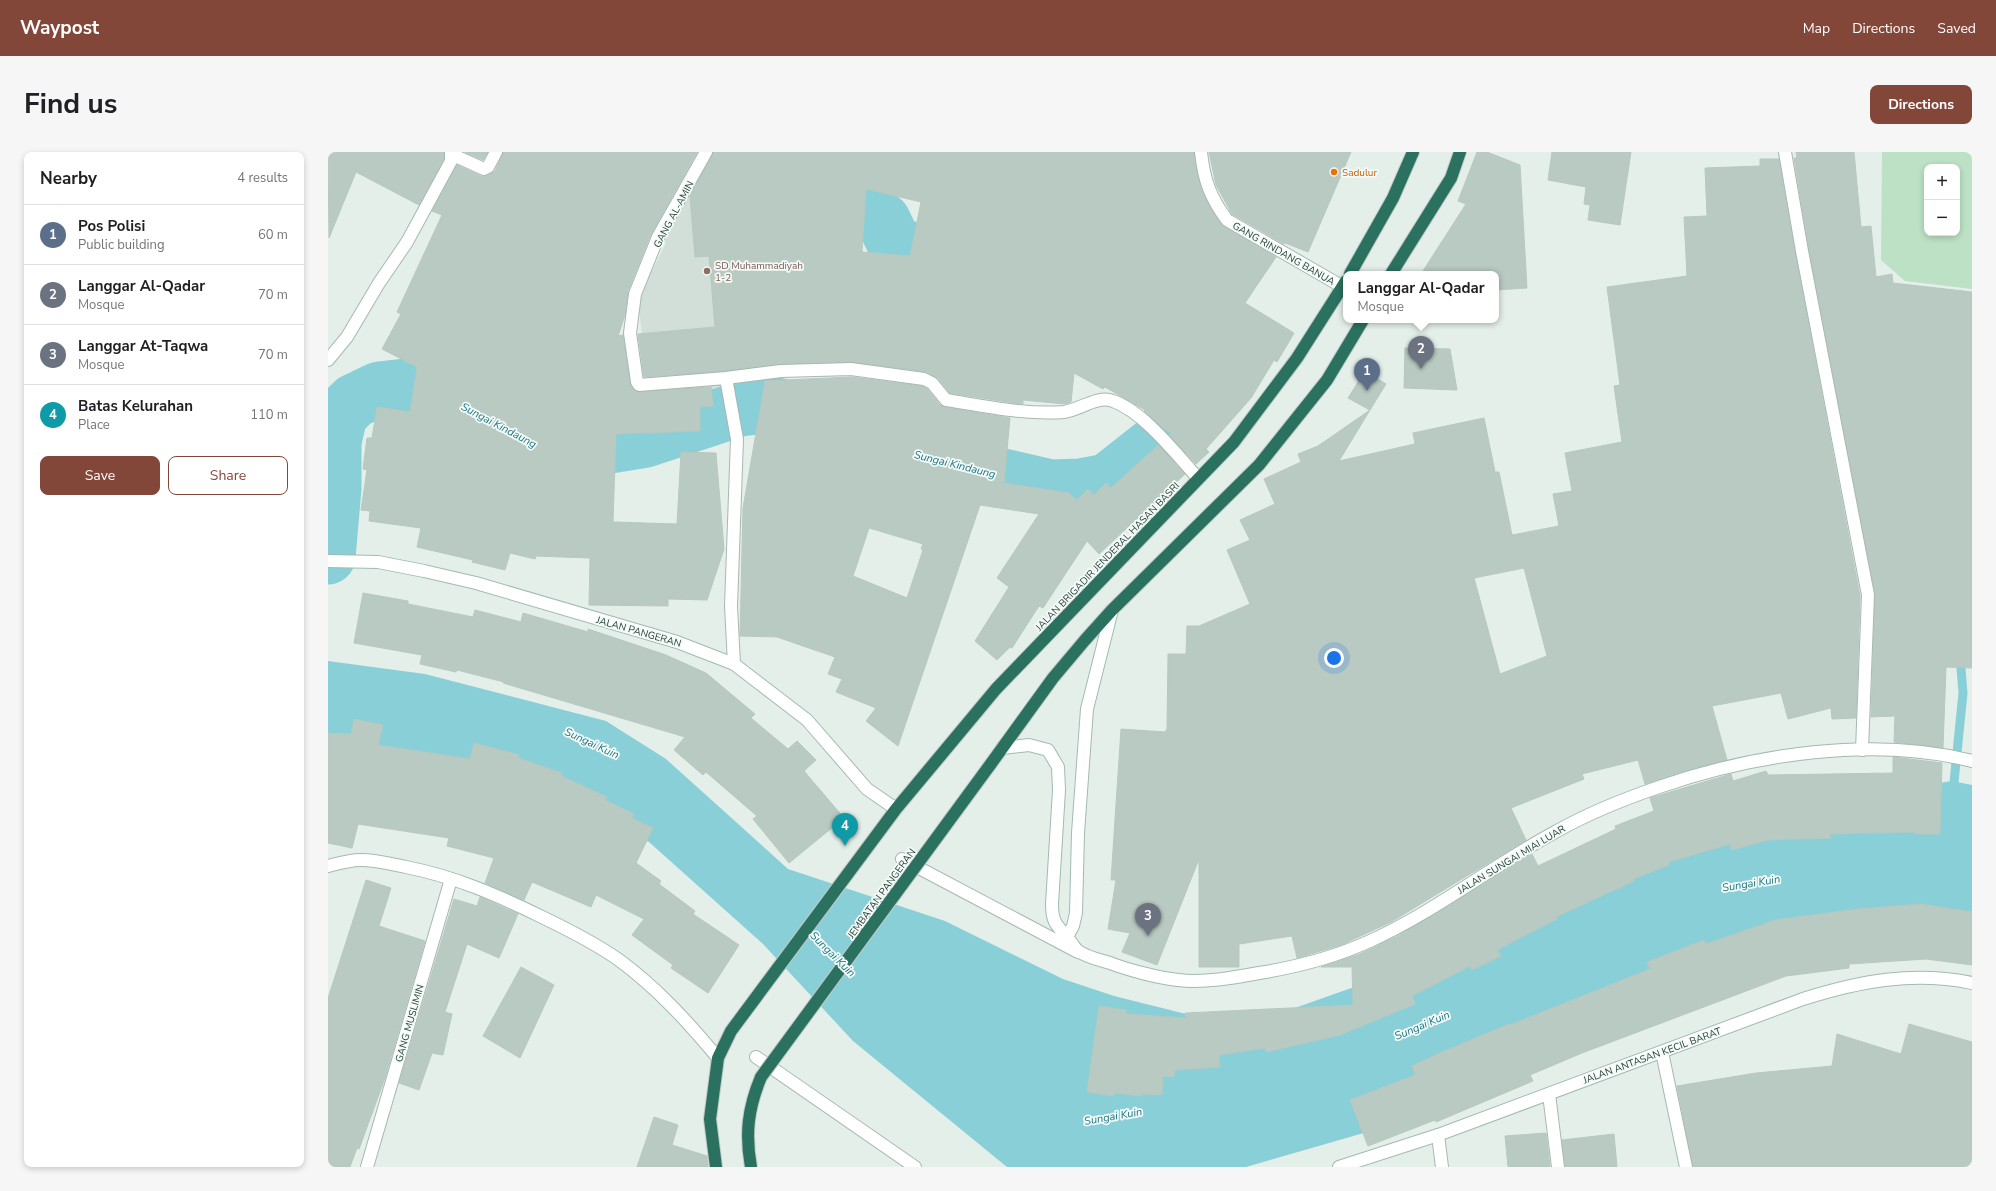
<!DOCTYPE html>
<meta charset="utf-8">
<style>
body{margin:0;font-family:"Nunito Sans",sans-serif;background:#f6f6f6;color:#202124}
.controls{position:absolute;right:12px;top:12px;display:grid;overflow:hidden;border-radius:8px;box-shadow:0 2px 6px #0003}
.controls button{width:36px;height:36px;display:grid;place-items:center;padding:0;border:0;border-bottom:1px solid #e0e0e0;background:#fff;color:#202124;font:20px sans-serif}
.you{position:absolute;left:1006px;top:506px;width:14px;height:14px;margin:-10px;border:3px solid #fff;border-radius:50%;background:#1a73e8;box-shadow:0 0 0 6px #1a73e833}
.badge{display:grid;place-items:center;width:26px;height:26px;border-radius:50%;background:#83473a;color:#fff;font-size:13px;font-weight:700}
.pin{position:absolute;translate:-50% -33px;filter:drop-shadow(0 1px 2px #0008)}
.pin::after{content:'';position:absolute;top:21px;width:14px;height:12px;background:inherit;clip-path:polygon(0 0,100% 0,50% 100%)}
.popup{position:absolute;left:1015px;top:119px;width:156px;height:52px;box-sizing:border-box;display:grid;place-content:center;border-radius:8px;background:#fff;filter:drop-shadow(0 1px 3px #0005);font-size:13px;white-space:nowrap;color:#757577}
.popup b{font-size:15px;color:#202124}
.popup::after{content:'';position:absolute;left:50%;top:100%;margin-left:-8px;border:8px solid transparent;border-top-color:#fff}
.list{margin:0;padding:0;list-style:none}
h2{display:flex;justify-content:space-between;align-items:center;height:52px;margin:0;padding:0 16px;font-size:17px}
h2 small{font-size:13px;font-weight:400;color:#757577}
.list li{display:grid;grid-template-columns:26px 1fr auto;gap:12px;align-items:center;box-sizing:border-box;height:60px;padding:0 16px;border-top:1px solid #e0e0e0}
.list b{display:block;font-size:15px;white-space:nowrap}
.list p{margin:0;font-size:13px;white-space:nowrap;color:#757577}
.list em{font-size:13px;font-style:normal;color:#757577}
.actions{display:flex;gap:8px;padding:12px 16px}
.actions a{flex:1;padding:9px 0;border:1px solid #83473a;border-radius:8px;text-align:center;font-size:14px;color:#83473a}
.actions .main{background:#83473a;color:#fff}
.map{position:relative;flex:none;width:1644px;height:1015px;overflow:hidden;border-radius:8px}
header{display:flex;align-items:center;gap:24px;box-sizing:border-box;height:56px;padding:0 20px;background:#83473a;color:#fff}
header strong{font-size:19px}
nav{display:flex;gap:22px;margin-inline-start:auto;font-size:14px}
.intro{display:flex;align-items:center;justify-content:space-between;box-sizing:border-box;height:96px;padding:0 24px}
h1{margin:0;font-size:28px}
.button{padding:10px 18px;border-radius:8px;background:#83473a;color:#fff;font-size:14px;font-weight:700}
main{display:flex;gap:24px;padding:0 24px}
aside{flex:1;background:#fff;border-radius:8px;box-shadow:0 2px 6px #0003}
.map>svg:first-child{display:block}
.built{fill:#d2dfd8}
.green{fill:#bce1c4;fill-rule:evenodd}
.water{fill:#89cfd7}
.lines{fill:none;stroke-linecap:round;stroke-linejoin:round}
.stream{stroke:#89cfd7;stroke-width:9}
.river{stroke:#89cfd7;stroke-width:55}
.building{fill:#b9cac2;stroke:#b6c9c0;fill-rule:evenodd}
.lane-casing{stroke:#a6b8b0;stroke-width:14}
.street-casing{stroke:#a6b8b0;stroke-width:14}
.secondary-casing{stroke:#a1bbb1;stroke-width:14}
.highway-casing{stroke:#c1cac7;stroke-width:14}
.lane{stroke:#fff;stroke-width:12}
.street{stroke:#fff;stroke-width:12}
.secondary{stroke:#fff;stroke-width:12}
.highway{stroke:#2b715f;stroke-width:12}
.highway-bridge-casing{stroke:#c1cac7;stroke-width:14;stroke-linecap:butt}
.highway-bridge{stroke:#2b715f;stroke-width:12}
.food-dot{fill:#e8710a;stroke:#f5faf8;stroke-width:1.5}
.education-dot{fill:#8d6e63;stroke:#f5faf8;stroke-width:1.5}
.labels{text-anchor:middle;stroke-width:3.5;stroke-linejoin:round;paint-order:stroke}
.food-label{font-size:10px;fill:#c56008;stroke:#f5faf8;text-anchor:start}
.street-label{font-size:10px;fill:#224238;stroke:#f5faf8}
.education-label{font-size:10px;fill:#785e54;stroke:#f5faf8;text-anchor:start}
.water-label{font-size:11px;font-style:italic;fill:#167683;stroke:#f5faf8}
</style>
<header>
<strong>Waypost</strong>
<nav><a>Map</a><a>Directions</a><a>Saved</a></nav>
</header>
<div class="intro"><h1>Find us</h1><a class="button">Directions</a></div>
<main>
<aside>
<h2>Nearby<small>4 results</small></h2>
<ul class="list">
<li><span class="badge" style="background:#5c6f8a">1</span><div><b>Pos Polisi</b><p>Public building</p></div><em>60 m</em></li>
<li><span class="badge" style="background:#6b7280">2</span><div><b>Langgar Al-Qadar</b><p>Mosque</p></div><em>70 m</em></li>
<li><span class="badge" style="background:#6b7280">3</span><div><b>Langgar At-Taqwa</b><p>Mosque</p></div><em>70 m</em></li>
<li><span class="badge" style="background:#0f9aa8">4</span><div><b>Batas Kelurahan</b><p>Place</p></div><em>110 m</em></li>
</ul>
<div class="actions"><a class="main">Save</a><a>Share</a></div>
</aside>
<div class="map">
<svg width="1644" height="1015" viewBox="0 0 1644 1015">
<rect width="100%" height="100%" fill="#e4efe9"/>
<!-- built -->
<path class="built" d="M293,0H380L409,15L441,207L442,249L322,261L310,146L338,91L290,67Z"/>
<!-- green -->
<path class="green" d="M1554,0H1644V137L1577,129L1553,108ZM1599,15H1629V81H1599Z"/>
<!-- water -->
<path class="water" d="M0,509L97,522L278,569L338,607L460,717L617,769L735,827L786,844L878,867H936L1046,828L1241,740L1546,641L1624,629L1644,633V807L1582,802L1450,819L1060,974L918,1015H679L525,889L435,792L321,690L156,609L0,616Z"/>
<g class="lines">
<!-- stream -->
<path class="stream" d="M1625,640L1635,541L1632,504"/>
<!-- river -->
<path class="river" d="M521,0L513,20L517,52L555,68L567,93L657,114
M602,307L723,335L752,334L779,329L840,281L859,257L884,217
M0,405L6,336V290L12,263L26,249L51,237L86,233L140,256L210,295L251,299L318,288L412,257L448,253L508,268"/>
</g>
<!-- building -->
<path class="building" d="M0,0H116V7L91,53L28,20L1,86Z
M137,0H160L155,8Z
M175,0H369L323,82L300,139L297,163L290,184L295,183L302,231L307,240L383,235L385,254L372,255V279L288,282L285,370L349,372L353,300L388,301L396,397L379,448L340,447V454L261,453L262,406L208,404L207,407L182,401L177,418L144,410L145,408L89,395L93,376L41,369L42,359L33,358L39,318L35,317L39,286H44L49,255L82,260L89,215L54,197L73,162L69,160L114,63L104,59L129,13L153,24H159L167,19Z
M385,0H866L874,39L893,72L948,105L917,151L966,181L949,210L946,208L923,246L878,297L881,300L868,312L841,283L843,281L835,276L816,259L817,258L777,235L775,237L746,221L743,250L737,252L695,248V252H692L622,241L610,226L599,220L524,210L453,212L397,219L316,225L310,182L387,175L381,104L367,105L362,44ZM538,37L593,50L582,104L534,100Z
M881,0H1023L980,100L957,91L956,92L904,62L888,33Z
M1149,0H1159L1192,13L1199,136L1168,138V122H1093L1138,52L1130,49Z
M1224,0H1303L1292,73L1260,68L1262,53L1256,52L1258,35L1220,28Z
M1468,0H1526L1533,75L1543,74L1548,125L1564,122L1565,131L1644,140V516L1618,515L1615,596L1566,590L1567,564L1543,565L1547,442L1481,98L1466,6H1469Z
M1432,7H1451L1467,100L1532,444L1528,566L1504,567L1503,556L1460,567L1453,541L1384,554L1399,608L1317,632L1310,608L1254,622L1256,627L1183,656L1198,688L1063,770L1013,793L969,806L964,784L911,792V815H871V707L829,813L794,800L802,781L780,777L788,728H783L793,577L837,580L839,577L840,502H858L859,474H871L922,452L899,398L922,388L912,368L947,352L936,327L973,310L970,302L990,294L1042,258L1011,309L1087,292L1085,281L1156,266L1167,320H1171L1184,383L1231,374L1225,342L1244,339L1237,301L1294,290L1286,234L1292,233L1279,135L1359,124L1356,65L1379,64L1377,16L1432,14ZM1196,416L1219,504L1172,522L1146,426Z
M1077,196L1122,197L1129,238L1076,236Z
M1037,219L1058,232L1042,258L1020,246Z
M523,225L594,234L599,237L612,253L617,255L682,266L676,331L741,341L749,348L760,337L766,343L778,331L783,336L830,293L857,322L771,402L759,389L715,456L711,454L684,496L682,495L669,508L647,489L681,435L669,426L711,362L652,353L570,594L538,569L548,556L508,540L514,527L500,522L507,505L449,485L412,484L415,356L437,229ZM541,376L595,392L593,397L595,398L579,446L525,424Z
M35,441L80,449V452L145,465L147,458L193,470L195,461L260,480V477L338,503L378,521L427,562L423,566L460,597L469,589L488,608L476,619L516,666L461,711L425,667L429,664L378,620L375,623L346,598L357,585L175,531L176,530L129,518L128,520L92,512L94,503L26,491Z
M26,567L55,573L50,593L142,607L146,591L191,603L190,606L234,621L233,624L279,645L277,648L306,662L304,666L325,676L308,711L333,729L331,732L367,759L365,762L411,793L380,841L343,816L345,813L304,783L316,767L268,743L263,755L204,730L196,748L157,731L166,706L119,694L121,686L30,672L24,696L0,691V581L23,582Z
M1565,605L1614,611L1612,682H1587V680L1502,682V686L1440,688L1404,698L1402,692L1341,710V713L1305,727L1306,729L1228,765L1229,767L1169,798L1173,804L1144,818L1142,814L1084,844L1087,852L1012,883L938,900L937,896L891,903L892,915L847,918L846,925L835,924L834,943L814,942V944L787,941L786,944L759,940L771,854L798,858V862L858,866L857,861L1025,853L1024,815H993L1032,802L1070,784L1204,702L1210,714L1288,677L1287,674L1326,659L1322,646L1403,622L1405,629L1438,619L1440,623L1565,621Z
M38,728L63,736L51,774L97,789L57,926L31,997L29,996L22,1015H0V846Z
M152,745L190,762L171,806L139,792L117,860L124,862L115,903L104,901L91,938L71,931L126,747L149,754Z
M1592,752L1644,760V813L1598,807L1521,812V816L1458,824L1254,901L1202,923L1205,929L1108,970L1107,968L1040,994L1022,948L1087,923L1084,914L1109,902L1181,872L1182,873L1322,817L1319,810L1376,788L1378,792L1447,768L1530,757Z
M193,815L226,833L192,906L155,884Z
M1581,872L1644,890V1015H1365L1349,934L1428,921L1504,914L1509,882L1573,902Z
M326,965L350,973L344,993L379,1004L380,1015H309Z
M1218,981L1222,1015H1180L1177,984Z
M1286,982L1289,1015H1237L1234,988Z"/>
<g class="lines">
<defs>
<path id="lane" d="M574,707L750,800
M428,905L587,1015"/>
<path id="street" d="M378,0L330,85L307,142L302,181L309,230L311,233L398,226L409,287L403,454L406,512
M873,0C876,28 882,45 899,68L1015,135
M1457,0L1474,99L1540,443L1534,598
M0,208L19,185L51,131L79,90L123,9V2L156,17L160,15L168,0
M398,226L453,219L523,217L596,227L604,231L618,248C656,254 697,263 736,260C751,258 770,243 785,249C816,260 848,302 870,326
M1334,900L1358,1015
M1221,942L1230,1015
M1110,983L1114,1015
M39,1015L123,727"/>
<path id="secondary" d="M0,409L50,410L96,419L148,431L349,490L406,512L479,568L539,637L568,657
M674,596L701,593L720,598L730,615L731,638L724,752C724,770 728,773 740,786C743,790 746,795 749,798C757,805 772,808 782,811C800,818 831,826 850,828C877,831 904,826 931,821C969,815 1007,805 1042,789C1108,759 1165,713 1229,679C1261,661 1296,647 1331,635C1426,602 1545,584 1644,609
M0,714C11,711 22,708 33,708C48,708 63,712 78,715C128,725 169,743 214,765C241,778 267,791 291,808C329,836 360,870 390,906
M739,785L745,774L748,761L750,681L759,557L784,458
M1011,1015L1110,983L1475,847C1532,829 1585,819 1644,831"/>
<path id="highway" d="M1022,122L1065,46L1085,0
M1063,122L1123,26L1132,0
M662,613L725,526L757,488L784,458L931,313L999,228L1035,168
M388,1015L382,967L390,906L403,879L568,657L668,537L906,290L969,206L1018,129"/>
</defs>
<!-- lane casing -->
<use href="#lane" class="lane-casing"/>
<!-- street casing -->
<use href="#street" class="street-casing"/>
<!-- secondary casing -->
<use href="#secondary" class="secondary-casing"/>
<!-- highway casing -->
<use href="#highway" class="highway-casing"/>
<!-- lane -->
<use href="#lane" class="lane"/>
<!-- street -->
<use href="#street" class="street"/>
<!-- secondary -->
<use href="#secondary" class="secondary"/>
<!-- highway -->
<use href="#highway" class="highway"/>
<defs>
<path id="highway-bridge" d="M423,1015C417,982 420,956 433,925L662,613"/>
</defs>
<!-- highway-bridge casing -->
<use href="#highway-bridge" class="highway-bridge-casing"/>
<!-- highway-bridge -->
<use href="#highway-bridge" class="highway-bridge"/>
</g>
<!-- markers -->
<circle class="food-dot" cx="1006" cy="20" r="4"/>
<circle class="education-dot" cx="379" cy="119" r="4"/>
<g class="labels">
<!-- food labels -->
<g class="food-label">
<text x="1014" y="24">Sadulur</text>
</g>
<!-- street labels -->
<g class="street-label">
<text transform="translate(345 62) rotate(-62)" y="4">GANG AL-AMIN</text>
<text transform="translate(956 101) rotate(30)" y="4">GANG RINDANG BANUA</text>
<text transform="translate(779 404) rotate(-46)" y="4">JALAN BRIGADIR JENDERAL HASAN BASRI</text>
<text transform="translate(311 479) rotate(16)" y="4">JALAN PANGERAN</text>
<text transform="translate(1183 707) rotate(-31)" y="4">JALAN SUNGAI MIAI LUAR</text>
<text transform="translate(553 741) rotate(-54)" y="4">JEMBATAN PANGERAN</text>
<text transform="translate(81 871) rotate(-74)" y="4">GANG MUSLIMIN</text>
<text transform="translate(1324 903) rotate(-20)" y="4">JALAN ANTASAN KECIL BARAT</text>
</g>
<!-- education labels -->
<g class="education-label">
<text x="387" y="117">SD Muhammadiyah<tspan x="387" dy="12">1-2</tspan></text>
</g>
<!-- water labels -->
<g class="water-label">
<text transform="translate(171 273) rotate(28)" y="4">Sungai Kindaung</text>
<text transform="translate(627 312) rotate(14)" y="4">Sungai Kindaung</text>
<text transform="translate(264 591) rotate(25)" y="4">Sungai Kuin</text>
<text transform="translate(1423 731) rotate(-9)" y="4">Sungai Kuin</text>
<text transform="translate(505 802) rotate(45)" y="4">Sungai Kuin</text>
<text transform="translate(1094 873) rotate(-23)" y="4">Sungai Kuin</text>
<text transform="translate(785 964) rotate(-10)" y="4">Sungai Kuin</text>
</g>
</g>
</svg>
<div class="controls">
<button>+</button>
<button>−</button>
</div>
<div class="you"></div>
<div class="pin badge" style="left:1039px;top:239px;background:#5c6f8a">1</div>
<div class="pin badge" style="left:1093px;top:217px;background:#6b7280">2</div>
<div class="popup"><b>Langgar Al-Qadar</b>Mosque</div>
<div class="pin badge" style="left:820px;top:784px;background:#6b7280">3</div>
<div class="pin badge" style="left:517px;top:694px;background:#0f9aa8">4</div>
</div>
</main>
